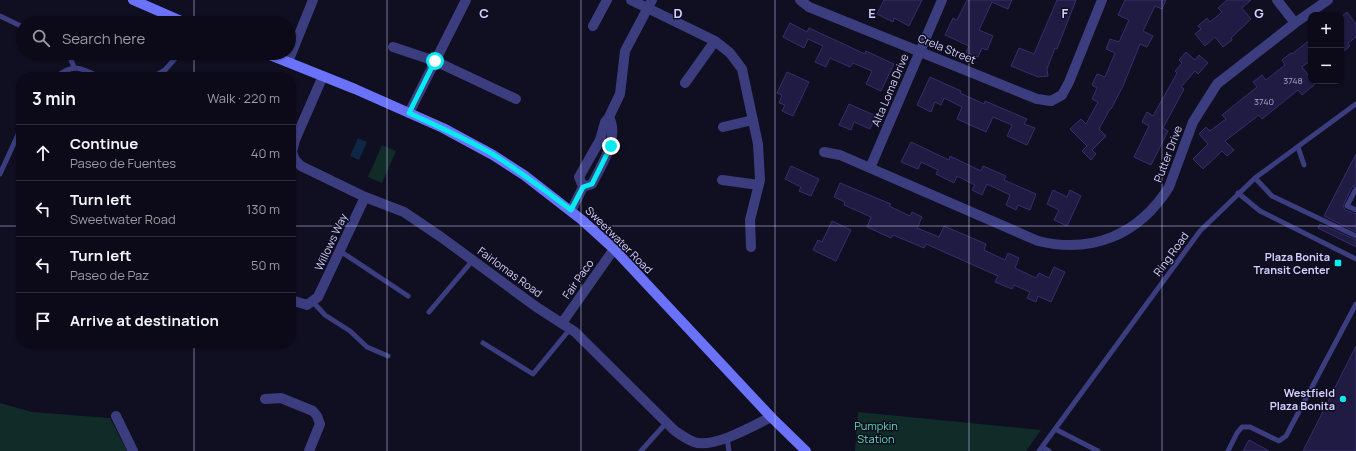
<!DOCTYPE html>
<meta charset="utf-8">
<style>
body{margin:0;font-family:Manrope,sans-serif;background:#1a1826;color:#f1f3f6}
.controls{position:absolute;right:12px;top:12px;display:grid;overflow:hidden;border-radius:8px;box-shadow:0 1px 3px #0004}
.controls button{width:36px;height:36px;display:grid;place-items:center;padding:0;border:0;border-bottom:1px solid #2c2b38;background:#0c0a19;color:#f1f3f6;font:20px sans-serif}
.stop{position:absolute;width:12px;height:12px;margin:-9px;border:3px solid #08eaf2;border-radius:50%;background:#fff}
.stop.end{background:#08eaf2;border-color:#fff;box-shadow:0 1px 4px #0008}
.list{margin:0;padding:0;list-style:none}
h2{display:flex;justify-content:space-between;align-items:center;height:52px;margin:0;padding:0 16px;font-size:17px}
h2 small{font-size:13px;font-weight:400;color:#9a9aa2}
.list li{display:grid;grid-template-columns:26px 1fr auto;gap:12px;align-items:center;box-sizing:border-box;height:56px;padding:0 16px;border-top:1px solid #2c2b38}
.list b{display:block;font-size:15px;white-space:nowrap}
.list p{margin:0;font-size:13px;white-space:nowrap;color:#9a9aa2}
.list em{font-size:13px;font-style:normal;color:#9a9aa2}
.icon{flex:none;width:22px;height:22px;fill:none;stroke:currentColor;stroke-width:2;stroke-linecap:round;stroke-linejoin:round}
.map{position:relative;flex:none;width:1356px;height:451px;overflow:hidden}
.search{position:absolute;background:#0c0a19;box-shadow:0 1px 3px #0004;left:16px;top:16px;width:280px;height:44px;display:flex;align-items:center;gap:10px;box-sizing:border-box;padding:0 14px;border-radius:22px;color:#9a9aa2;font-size:15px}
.panel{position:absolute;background:#0c0a19;box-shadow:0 1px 3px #0004;left:16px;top:72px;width:280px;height:276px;border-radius:16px}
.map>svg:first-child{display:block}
.green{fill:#112b28}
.water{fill:#0e2745}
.building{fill:#201b42;stroke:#362e6d}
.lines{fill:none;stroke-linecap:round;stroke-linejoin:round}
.lane{stroke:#3b3d7f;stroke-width:5}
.street{stroke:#3b3d7f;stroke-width:10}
.secondary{stroke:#6a71fa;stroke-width:10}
.route{stroke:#08eaf2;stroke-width:5}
.grid{fill:none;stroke:#d2d0fd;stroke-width:1;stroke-opacity:0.55}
.poi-dot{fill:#08eaf2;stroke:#100e21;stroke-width:1.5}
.labels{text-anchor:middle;stroke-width:3;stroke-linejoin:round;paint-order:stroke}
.number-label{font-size:9px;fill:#a6a3ce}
.street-label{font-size:11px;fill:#d2d0fd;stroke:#100e21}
.poi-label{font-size:11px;font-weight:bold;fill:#d2d0fd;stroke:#100e21;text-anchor:end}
.park-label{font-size:11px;fill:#5edbb3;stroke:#100e21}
.grid-label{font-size:13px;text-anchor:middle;font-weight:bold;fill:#d2d0fd;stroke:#100e21;stroke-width:3;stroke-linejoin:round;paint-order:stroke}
</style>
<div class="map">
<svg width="1356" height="451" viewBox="0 0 1356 451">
<rect width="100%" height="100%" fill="#100e21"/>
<!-- green -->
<path class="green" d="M382,145L396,151L382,183L368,177Z
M0,403L32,412L110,418L127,451H0Z
M858,412L1041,430L1026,451H855Z"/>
<!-- water -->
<path class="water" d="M358,138L367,142L359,160L350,156Z"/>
<!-- building -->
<path class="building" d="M884,0H922L909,26L894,18L893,22L877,14Z
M967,0H1012L1008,9L992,2L979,30L993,36L987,50L982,48L978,57L966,52L969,46L945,35L953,18L957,20Z
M1057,0H1076L1057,49L1055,48L1047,69L1048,76L1038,77L1011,66L1019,48L1034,54Z
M1125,0H1166L1162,9L1155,6L1143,31L1153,36L1147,47L1140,44L1123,86L1111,109H1110L1099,129L1106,136L1092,150L1096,154L1091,160L1082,151L1087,146L1070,129L1081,119L1086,124L1098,102L1092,99L1097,88L1092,85L1097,74L1105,77L1115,53L1106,49L1110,39L1119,42L1129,20L1118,15Z
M1227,0H1251L1242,8L1251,19L1231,38L1232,40L1223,47L1215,37L1205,46L1195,34L1201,29L1198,26L1207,18L1210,22L1222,12L1218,8Z
M1347,12L1356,24V37L1348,43L1350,46L1344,51L1341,48V17Z
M790,23L807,32L809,28L865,54L866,51L894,64L881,91L866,84L872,71L853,63L850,67L830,58L826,67L815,62L823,46L808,39L804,48L783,37Z
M1311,39V60L1302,67L1311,79V81L1315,84L1302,95L1298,90L1262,119L1259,115L1225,141L1234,150L1227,156L1222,151L1203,169L1193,159L1208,144L1199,134L1206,127L1210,131L1226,119L1222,115L1257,87L1253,82L1262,75L1266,80L1285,65L1282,60L1291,53L1292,54Z
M1186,52L1195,60L1199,55L1208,63L1198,74L1195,71L1181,87L1184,89L1163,128L1168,131L1151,165L1134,157L1149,126L1142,122L1147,112L1153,116L1177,73L1175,71L1182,63L1179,60Z
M787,72L809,82L793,116L782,111L785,105L779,103L782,95L777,93Z
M930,77L961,91L960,93L984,104L985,101L1027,119L1024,124L1035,128L1027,145L1007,136L1012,125L993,117L986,132L957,119L962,107L944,98L941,105L935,102L931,112L917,105Z
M849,104L876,116L870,129L854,122L851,130L839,125Z
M911,142L949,160L950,156L981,171L983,166L1006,176L1004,180L1036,194L1030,210L1018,205L1016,210L1006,205L1010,195L987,184L982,195L972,190L975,185L957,176L954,183L936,174L938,170L921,162L918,169L901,162Z
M1356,154V185L1352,187L1343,206L1345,210L1356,214V232L1324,216Z
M791,166L819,179L811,196L799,191L801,187L785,179Z
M840,183L891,204L889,206L910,216L912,212L922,217L917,228L939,237L944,226L986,244L984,250L1005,260L1008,253L1019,258L1015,268L1036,278L1039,273L1049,278L1054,267L1065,272L1051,302L1038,296L1036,302L1027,298L1030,292L1014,285L1012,289L995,282L998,276L926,244L924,248L893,235L891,238L867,227L871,217L844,205L845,202L834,197Z
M1053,190L1067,197L1070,190L1081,196L1067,226L1054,220L1059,210L1047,204Z
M832,221L851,230L836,261L813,250L818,240L822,242Z
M1320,224L1356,240V247L1318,228Z
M1356,346V451H1303Z
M1249,440L1269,451H1243Z"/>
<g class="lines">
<!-- lane -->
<path class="lane" d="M0,16L23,27
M68,53L74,67
M56,77C73,63 82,68 99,77
M153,77L165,70L180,53
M1298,147L1304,165
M0,174L21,128
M1255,178L1272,196L1356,236
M1356,189L1347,206L1356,210
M1238,193L1260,211L1356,259
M291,197L293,193
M340,251L408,296
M312,301L325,315L350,331L367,347L388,356
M429,312L473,260
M483,343L533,374L570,329
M1055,429L1098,451
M727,438L729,451
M1042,447L1049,451
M641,451L667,422
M1039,451L1200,231L1255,178L1356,104
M1228,451L1237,433L1242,427H1250L1279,441L1286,436L1356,304"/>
<!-- street -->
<path class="street" d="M631,0L715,41L730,53L742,69L758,144L760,180L750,220L751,247
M800,0L809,7L1037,99L1051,101L1062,95L1069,82L1102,0
M1277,0L1295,23
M593,26L607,0
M393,47L435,61L516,99
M288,62L313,0
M323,76L295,140L292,152L295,160L301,166L365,197L404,212L441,237L535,306L575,332L675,431C681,435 688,440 694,442C713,449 753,426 771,417
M685,83L715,41
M409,113L466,0
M723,127L753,120
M824,152L840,155L1038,241C1092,254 1139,235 1169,187L1193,122L1217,84L1295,23L1328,0
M870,168L942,0
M722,180L759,185
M583,187L579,177L600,140L605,122L609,117L620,94L625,51L652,0
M571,211L583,187L592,184C601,166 620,138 609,117
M291,300L307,305L318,297L365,197
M562,323L614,249
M265,399L281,398L313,411L317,416L320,424L309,451
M116,416L133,451"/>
<!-- secondary -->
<path class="secondary" d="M133,0L186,23
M265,53L355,89L443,128L493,155L524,175L582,220L614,249L771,417L806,451"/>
</g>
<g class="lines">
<!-- route -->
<path class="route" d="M435,61L409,113C437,126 467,139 494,155C521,172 546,191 571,210L583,187L592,184L611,146"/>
</g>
<!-- grid -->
<path class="grid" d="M194,0V23M387,0V451M581,0V451M775,0V451M969,0V451M1162,0V451M194,53V77M0,226H21M291,226H1356M194,343V451"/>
<!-- markers -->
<g class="poi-dot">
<rect x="1334" y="259" width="8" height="8" rx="2"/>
<circle cx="1343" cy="399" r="4"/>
</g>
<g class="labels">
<!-- number labels -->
<g class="number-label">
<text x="1293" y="84">3748</text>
<text x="1264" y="105">3740</text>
</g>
<!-- street labels -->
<g class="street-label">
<text transform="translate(947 49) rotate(22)" y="4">Crela Street</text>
<text transform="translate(890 90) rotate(-67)" y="4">Alta Loma Drive</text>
<text transform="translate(1168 154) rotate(-69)" y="4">Putter Drive</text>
<text transform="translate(619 240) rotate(45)" y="4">Sweetwater Road</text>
<text transform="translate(331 242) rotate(-65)" y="4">Willows Way</text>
<text transform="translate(1171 254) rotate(-54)" y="4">Ring Road</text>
<text transform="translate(510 272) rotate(36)" y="4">Fairlomas Road</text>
<text transform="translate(578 279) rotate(-55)" y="4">Fair Paco</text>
</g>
<!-- poi labels -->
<g class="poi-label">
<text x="1330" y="261">Plaza Bonita<tspan x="1330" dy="13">Transit Center</tspan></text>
<text x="1335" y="397">Westfield<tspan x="1335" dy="13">Plaza Bonita</tspan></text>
</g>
<!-- park labels -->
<g class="park-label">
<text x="876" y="430">Pumpkin<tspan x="876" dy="13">Station</tspan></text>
</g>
</g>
<g class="grid-label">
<text x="484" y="18">C</text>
<text x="678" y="18">D</text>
<text x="872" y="18">E</text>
<text x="1065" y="18">F</text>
<text x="1259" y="18">G</text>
</g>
</svg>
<div class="controls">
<button>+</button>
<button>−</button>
</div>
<div class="stop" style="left:435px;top:61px"></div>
<div class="stop end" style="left:611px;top:146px"></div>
<div class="search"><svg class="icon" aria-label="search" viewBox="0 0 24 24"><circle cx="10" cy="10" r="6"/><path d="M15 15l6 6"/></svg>Search here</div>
<section class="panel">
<h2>3 min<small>Walk · 220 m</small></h2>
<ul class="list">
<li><svg class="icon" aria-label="ahead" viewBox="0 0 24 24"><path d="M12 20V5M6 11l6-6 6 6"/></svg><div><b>Continue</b><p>Paseo de Fuentes</p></div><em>40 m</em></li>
<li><svg class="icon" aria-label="left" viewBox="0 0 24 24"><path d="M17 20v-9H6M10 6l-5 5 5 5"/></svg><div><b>Turn left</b><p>Sweetwater Road</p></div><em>130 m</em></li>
<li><svg class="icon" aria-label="left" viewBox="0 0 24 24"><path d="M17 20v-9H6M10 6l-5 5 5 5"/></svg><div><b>Turn left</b><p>Paseo de Paz</p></div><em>50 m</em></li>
<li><svg class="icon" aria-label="arrive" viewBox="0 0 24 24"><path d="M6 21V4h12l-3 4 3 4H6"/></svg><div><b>Arrive at destination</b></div></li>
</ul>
</section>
</div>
